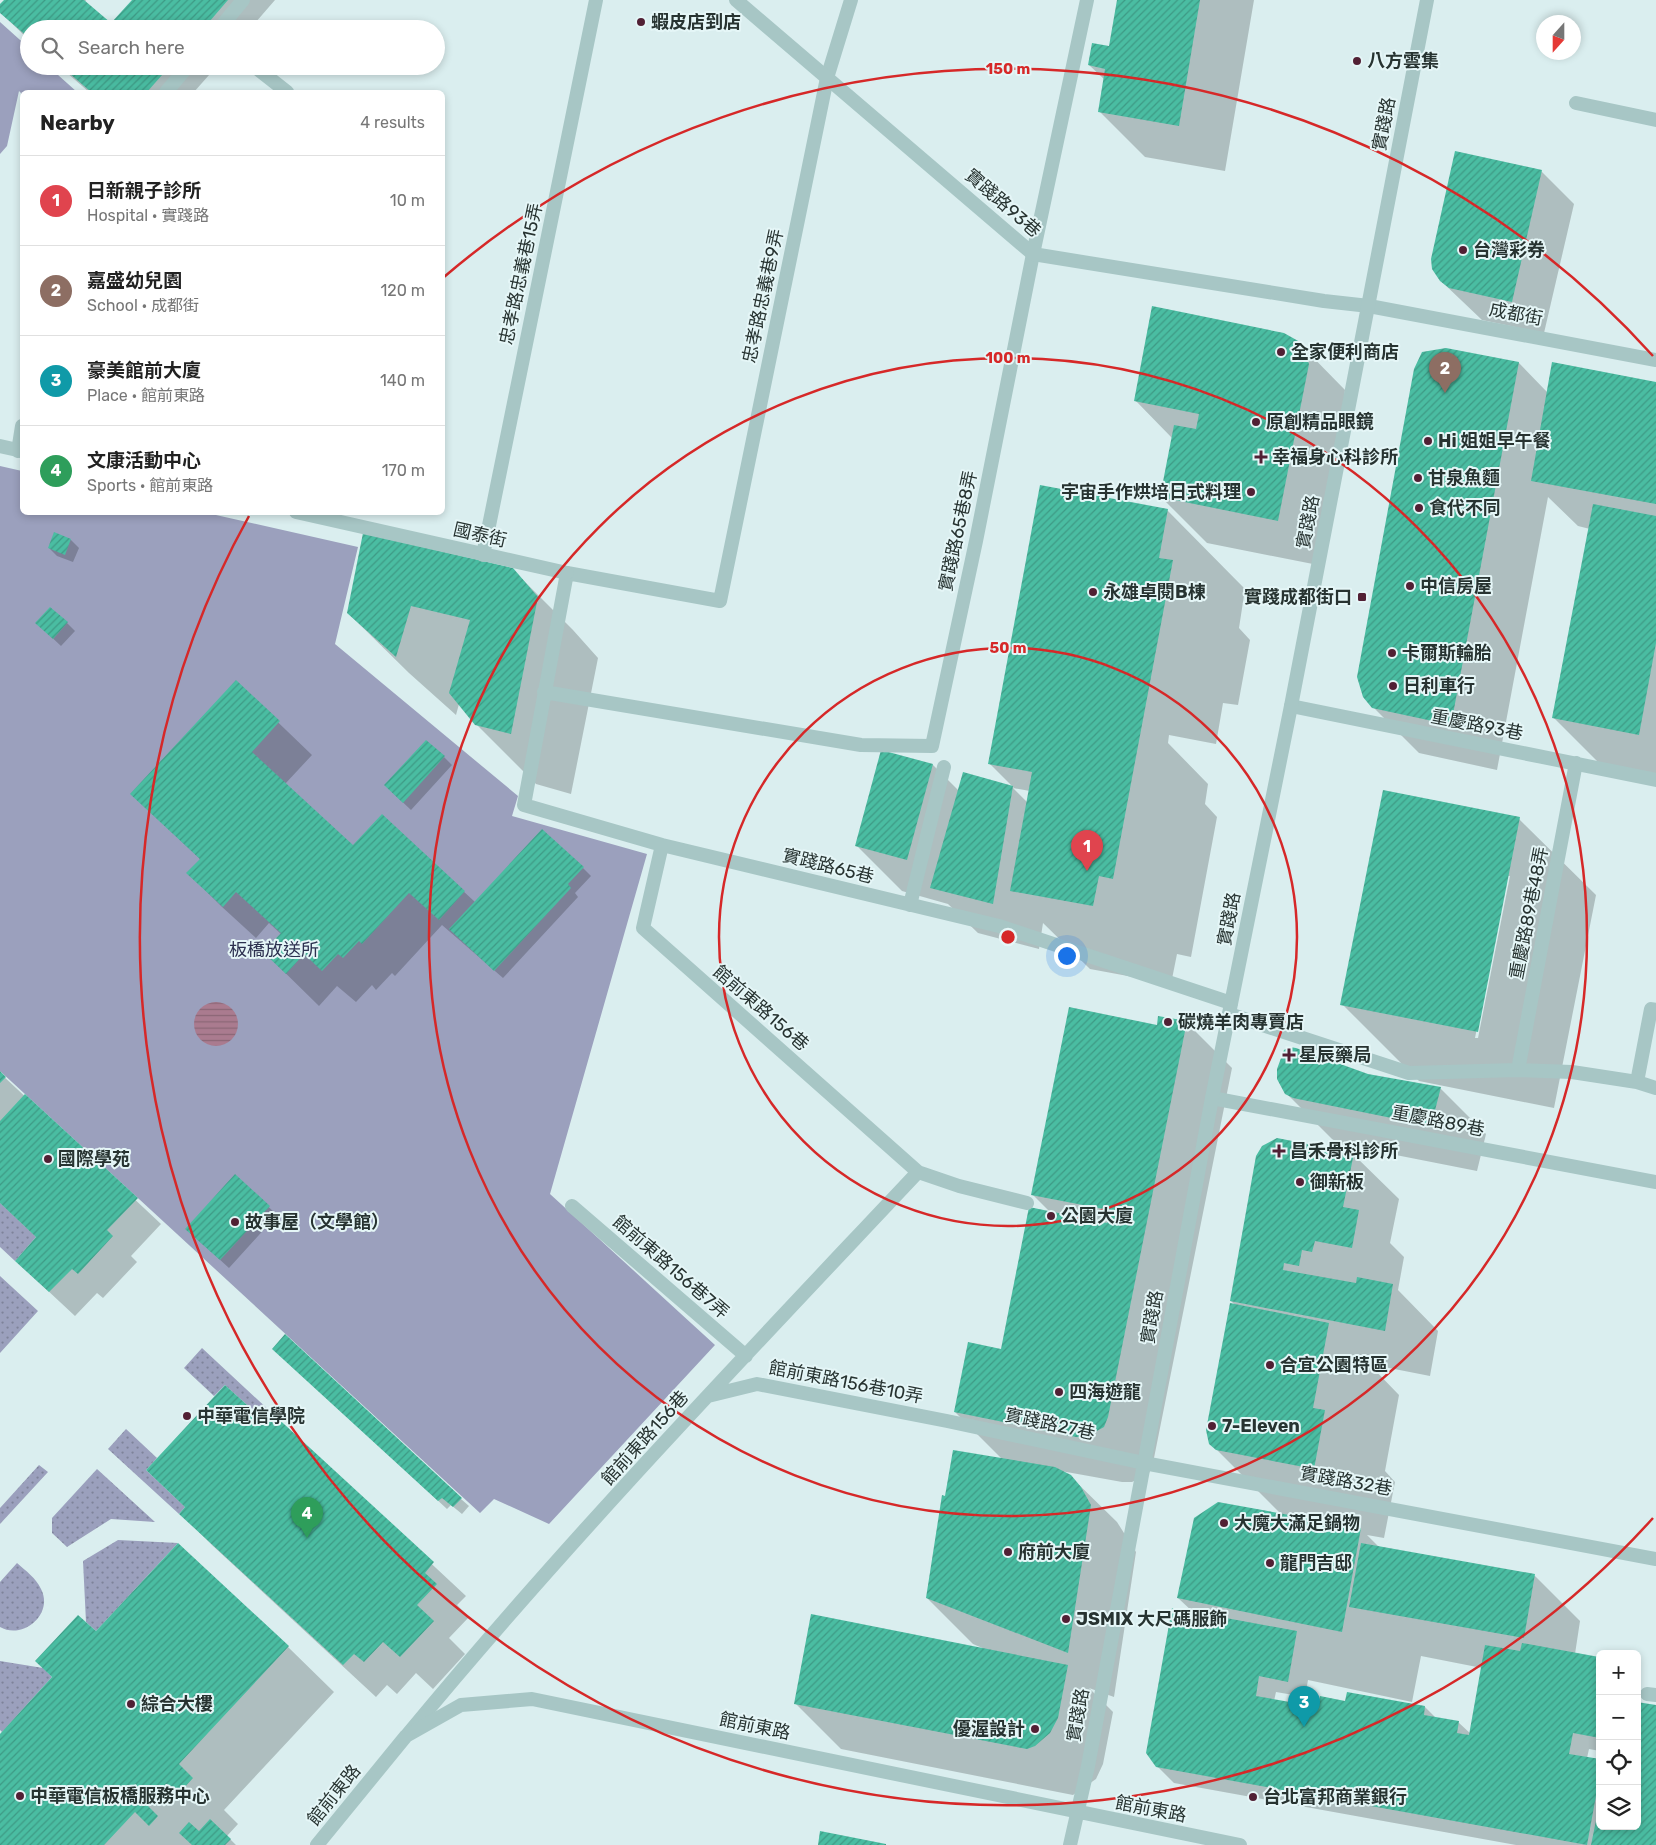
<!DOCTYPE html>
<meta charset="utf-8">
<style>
body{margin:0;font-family:Rubik,"Noto Sans TC",sans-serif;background:#f6f6f6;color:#222}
.controls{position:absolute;right:15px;bottom:15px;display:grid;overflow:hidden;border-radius:8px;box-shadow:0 2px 8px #0003}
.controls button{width:45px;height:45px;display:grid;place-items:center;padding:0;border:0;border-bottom:1px solid #e0e0e0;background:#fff;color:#222;font:25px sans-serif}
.compass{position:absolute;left:1536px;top:15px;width:45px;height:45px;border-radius:50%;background:#fff;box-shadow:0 2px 8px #0003;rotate:201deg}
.you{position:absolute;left:1066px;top:955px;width:18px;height:18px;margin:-12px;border:4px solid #fff;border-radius:50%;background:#1a73e8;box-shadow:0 0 0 8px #1a73e833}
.badge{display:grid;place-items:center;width:32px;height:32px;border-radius:50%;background:#512034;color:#fff;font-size:16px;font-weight:700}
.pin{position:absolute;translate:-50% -41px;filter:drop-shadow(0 1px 2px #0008)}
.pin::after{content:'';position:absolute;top:26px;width:18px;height:15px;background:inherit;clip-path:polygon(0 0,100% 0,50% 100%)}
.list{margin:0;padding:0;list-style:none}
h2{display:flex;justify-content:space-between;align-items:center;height:65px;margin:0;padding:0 20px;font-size:21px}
h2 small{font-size:16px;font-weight:400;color:#767676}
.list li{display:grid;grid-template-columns:32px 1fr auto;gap:15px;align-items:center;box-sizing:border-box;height:90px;padding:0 20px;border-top:1px solid #e0e0e0}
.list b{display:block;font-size:19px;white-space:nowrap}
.list p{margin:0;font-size:16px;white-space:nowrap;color:#767676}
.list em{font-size:16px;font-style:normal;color:#767676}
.icon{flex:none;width:28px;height:28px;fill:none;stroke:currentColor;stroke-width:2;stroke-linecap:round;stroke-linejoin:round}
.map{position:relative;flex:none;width:1656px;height:1845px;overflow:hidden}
.search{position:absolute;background:#fff;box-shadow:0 2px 8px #0003;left:20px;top:20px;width:425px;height:55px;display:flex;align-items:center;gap:12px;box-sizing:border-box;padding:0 18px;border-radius:28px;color:#767676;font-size:19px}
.panel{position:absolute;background:#fff;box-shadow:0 2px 8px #0003;left:20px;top:90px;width:425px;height:425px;border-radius:8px}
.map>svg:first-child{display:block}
.grass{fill:url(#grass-dots)}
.green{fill:#9ba0bd}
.water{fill:url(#water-rules)}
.shadow{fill:#0003;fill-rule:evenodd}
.building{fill:url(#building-hatch)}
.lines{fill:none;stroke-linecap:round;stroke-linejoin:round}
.service{stroke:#a7c6c5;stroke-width:14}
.minor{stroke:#a7c6c5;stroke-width:14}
.tertiary{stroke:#a7c6c5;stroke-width:14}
.ring{fill:none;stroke:#d62828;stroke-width:2.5}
.poi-dot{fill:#512034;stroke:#e5f6f7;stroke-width:2}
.labels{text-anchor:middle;stroke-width:4;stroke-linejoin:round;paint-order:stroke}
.poi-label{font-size:18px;font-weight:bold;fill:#273331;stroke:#e5f6f7;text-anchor:start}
.street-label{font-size:18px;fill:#273331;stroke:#e5f6f7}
.park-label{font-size:18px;fill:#2c304f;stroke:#e5f6f7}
.centre{fill:#d62828;stroke:#e5f6f7;stroke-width:2.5}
.ring-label{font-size:15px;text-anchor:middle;font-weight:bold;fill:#d62828;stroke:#e5f6f7;stroke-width:4;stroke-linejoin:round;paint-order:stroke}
</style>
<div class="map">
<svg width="1656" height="1845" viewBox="0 0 1656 1845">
<defs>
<pattern id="grass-dots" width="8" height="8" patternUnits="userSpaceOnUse" patternTransform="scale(1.25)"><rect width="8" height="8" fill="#9ba0bd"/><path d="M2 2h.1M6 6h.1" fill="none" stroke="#7e839a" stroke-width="1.8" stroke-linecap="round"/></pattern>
<pattern id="water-rules" width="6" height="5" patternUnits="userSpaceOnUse" patternTransform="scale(1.25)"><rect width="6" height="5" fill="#aa7b8f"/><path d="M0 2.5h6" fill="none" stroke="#8a6575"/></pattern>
<pattern id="building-hatch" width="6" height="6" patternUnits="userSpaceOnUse" patternTransform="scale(1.25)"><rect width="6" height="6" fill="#4abda2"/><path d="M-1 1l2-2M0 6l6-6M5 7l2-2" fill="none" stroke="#3e9a85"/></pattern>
</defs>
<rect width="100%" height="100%" fill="#daeeef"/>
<!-- grass -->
<path class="grass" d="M0,1203L36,1237L15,1261L0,1247Z
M0,1276L38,1311L0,1353Z
M202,1348L272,1413L265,1421L225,1385L214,1396L184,1368Z
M126,1429L157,1458L146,1470L185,1507L179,1514L108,1449Z
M39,1465L48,1472L0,1524V1508Z
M97,1469L155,1522L111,1519L67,1547L52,1533V1518Z
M118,1540L178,1543L96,1631L86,1622L83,1561Z
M17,1563C26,1571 36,1578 41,1589C54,1614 23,1640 0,1627V1582Z
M0,1661L43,1668L52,1677L2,1732L0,1730Z"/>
<!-- green -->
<path class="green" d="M0,22L29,48V66H48L77,92L22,94L19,91L7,146L0,154Z
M0,466L22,471V512L207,513L358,547L335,644L518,796L512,816L647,854L550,1194L715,1345L549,1524L494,1499L480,1513L0,1071Z"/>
<!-- water -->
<path class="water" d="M194 1024a22 22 0 1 1 44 0a22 22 0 1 1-44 0Z"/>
<!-- shadow -->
<path class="shadow" d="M5,0H86L85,2L111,25L133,0H275L250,29H29V40L0,12V6Z
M1118,0H1254L1225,171L1145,157L1099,111L1105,80L1089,65L1110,47Z
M59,66H217L194,92H89Z
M1541,171L1574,204L1544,333L1482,320L1441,281Z
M1299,343L1345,390L1323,566L1207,543L1161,497L1172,438L1135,400Z
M1446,349L1519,363L1548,393L1656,383V774L1599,763L1554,718L1590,529L1578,526L1548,497L1497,770L1419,753L1373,707Z
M1167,510L1245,589L1239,628L1250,640L1238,705L1223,703L1216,744L1169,735L1168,743L1208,784L1205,804L1217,817L1191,957L1177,954L1171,984L1090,969L1043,923L1039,949L978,933L948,904L902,891L856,845L882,751L933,765L959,791L964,774L1014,788L989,763ZM1013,788L1030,791L1028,803Z
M55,534L71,540L79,548L73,562L57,556L49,548Z
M512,569L573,630L598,658L571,794L536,784L476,724L459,704L456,715L409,673L348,613Z
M67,623L75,631L61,646L45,631Z
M236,682L312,755L285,784L353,847L382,816L475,902L583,868L591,876L575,893L578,897L503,978L442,925L395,976L392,973L376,990L372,985L356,1002L337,986L319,1006L264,952L281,934L269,923L256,938L221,906L188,873L201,860L132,794Z
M444,757L452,765L411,810L393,793Z
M1519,819L1596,895L1554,1108L1419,1081L1342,1004ZM1507,876H1510L1478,1038H1475Z
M1186,1022L1232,1068L1153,1463L1149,1473L1132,1482H1122L1061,1471L1070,1476L1117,1522L1136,1552L1114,1697L1089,1688L1113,1712L1103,1764L1096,1779L1073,1795L841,1749L795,1703L987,1650L973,1644L927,1598L946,1497L1003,1460L955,1412L1002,1350L1051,1213L1033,1195L1158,1026Z
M0,1073L161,1224L131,1256L137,1262L103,1298L97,1293L75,1316L16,1261L37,1238L0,1203Z
M1367,1075L1440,1088L1486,1134L1477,1171L1340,1144L1332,1139L1286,1093Z
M1353,1154L1399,1199L1390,1243L1404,1257L1398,1290L1438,1331L1430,1376L1369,1364L1399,1395L1385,1471L1395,1482L1384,1538L1367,1535L1379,1547L1535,1576L1580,1621L1575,1654L1600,1660V1751L1589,1749L1587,1758L1600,1760V1826H1637L1656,1706V1845H1516L1174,1783L1157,1766L1194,1613L1178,1598L1282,1515L1210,1443L1235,1305L1231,1301ZM1421,1656L1482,1668L1471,1734L1458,1722L1436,1718L1425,1707L1346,1702L1319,1709L1274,1701L1276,1692L1305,1697L1308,1680L1412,1702Z
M236,1176L277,1215L229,1268L195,1237Z
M285,1336L461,1499L469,1506L462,1514L451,1505L447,1509L282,1356Z
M272,1415L466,1596L457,1605L469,1617L449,1638L465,1654L433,1689L416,1673L397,1694L387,1685L376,1697L213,1546L181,1514L186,1508L147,1470L265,1423Z
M96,1633L288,1647L334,1692L224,1810L238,1824L227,1836L236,1845H0V1736Z"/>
<!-- building -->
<path class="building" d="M4,0H84L111,23L132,0H228L203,29H29V38L0,13V4Z
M1117,0H1200L1179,126L1098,112L1105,69L1088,65L1092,43L1109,46Z
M61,66H170L147,92H91Z
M1455,151L1542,170L1512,302L1449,288L1440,281L1432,269L1431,259Z
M1152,306L1284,333L1300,342L1309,364L1278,521L1160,497L1174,425L1196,429L1199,414L1134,401Z
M1446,348L1519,362L1451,725L1372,708L1363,697L1357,677L1414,369L1422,352Z
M1552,362L1656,382V504L1531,481Z
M1040,485L1168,509L1159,558L1173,560L1113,879L1099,876L1093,906L1010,891L1032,772L988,764Z
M1593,504L1656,516V643L1639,735L1552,718Z
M54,532L71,539L65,555L48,548Z
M363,533L513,568L538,597L511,734L475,725L449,693L470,620L411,606L396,657L347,613Z
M50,607L68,622L53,639L35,623Z
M236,680L280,721L252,752L353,845L382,814L465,891L439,920L409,893L362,944L359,941L343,958L338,954L322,971L304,954L286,974L263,952L281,933L236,892L223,907L186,873L200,859L130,794Z
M426,740L445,756L403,803L384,785Z
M881,750L933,764L907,860L855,846Z
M963,772L1013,786L993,904L930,888Z
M1383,790L1520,817L1478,1032L1340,1005Z
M542,829L584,867L568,884L571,888L494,971L449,929Z
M1069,1007L1157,1025L1158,1016L1187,1021L1108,1417L1104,1427L1086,1437H1076L954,1412L968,1342L1001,1349L1029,1207L1107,1223L1109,1210L1031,1195Z
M1289,1047L1296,1048L1368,1074L1441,1087L1431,1126L1293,1098L1285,1094L1277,1079V1069L1284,1050Z
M0,1071L6,1077L0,1083Z
M25,1094L138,1198L107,1230L113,1236L78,1274L72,1269L49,1292L15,1261L36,1237L0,1203V1121Z
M1277,1138L1354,1153L1343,1207L1359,1210L1352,1248L1315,1241L1312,1252L1302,1250L1299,1266L1284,1263L1283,1270L1356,1283L1357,1277L1393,1284L1385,1331L1230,1301L1256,1156L1262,1146Z
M235,1174L270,1206L220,1260L185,1229Z
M1230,1303L1329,1323L1313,1408L1325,1410L1314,1469L1216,1450L1209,1444L1206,1430Z
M285,1334L462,1498L453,1507L442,1498L438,1501L272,1349Z
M225,1385L265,1421L272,1413L434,1562L425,1573L437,1584L417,1605L434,1621L400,1657L383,1642L364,1662L354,1654L343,1665L179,1514L185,1507L146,1470Z
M953,1450L1055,1467L1071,1475L1081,1487L1091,1505L1068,1653L926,1598L942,1495L945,1496Z
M1218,1502L1361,1528L1342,1632L1177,1598L1194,1518Z
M178,1543L289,1646L179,1764L193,1778L173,1800L158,1787L144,1802L158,1816L149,1826L135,1812L104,1845H0V1734L52,1677L35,1661L78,1615L96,1631Z
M1361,1543L1535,1574L1524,1638L1349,1607Z
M1172,1608L1297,1631L1288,1682L1259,1676L1256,1696L1318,1707L1320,1696L1345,1701L1347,1692L1425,1706L1424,1715L1459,1721L1457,1733L1469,1735L1485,1645L1520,1651L1522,1643L1599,1657L1600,1738L1573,1733L1569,1754L1600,1759V1774L1587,1845L1156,1767L1146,1753Z
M811,1614L1068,1665L1058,1718L1050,1733L1035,1746L1027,1749L794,1704Z
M1637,1702L1656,1705V1845H1591L1599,1806L1600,1826H1637Z
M210,1819L231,1839L225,1845H192L179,1833L189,1822L199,1831Z
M820,1831L886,1844V1845H818Z"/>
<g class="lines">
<!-- service -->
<path class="service" d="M851,0L827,78L720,601L567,573L524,805L662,845L999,926L1231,1003
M219,29L243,0
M254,66L287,92
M166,92L188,66
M1576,103L1656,120
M18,451L22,426
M483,555L596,0
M544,692L861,745L932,746L976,541L1033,254
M1291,706L1656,780
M910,905L944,767
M1229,1014L1409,1073L1518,1070L1572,1072L1637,1082L1656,1088
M1518,1070L1576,763
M1637,1082L1651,1009L1656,1010
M1212,1098L1656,1182
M918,1172L959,1186L1027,1203
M572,1206L746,1356
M708,1396L757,1384L947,1421L1144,1463L1656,1559
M1647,1694L1656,1695
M408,1734C569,1539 745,1356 918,1172L643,928L662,845"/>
<!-- minor -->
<path class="minor" d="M736,0L1033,254L1324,301L1369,306L1656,360
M1033,254L1087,0
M0,446L22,451
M296,512L567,573"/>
<!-- tertiary -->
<path class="tertiary" d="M317,1845L406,1736L461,1705L532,1699L1240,1845
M1070,1845L1088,1766L1212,1098L1291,706L1427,0"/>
</g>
<!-- distance rings -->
<g class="ring">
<circle cx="1008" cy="937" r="289"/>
<circle cx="1008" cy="937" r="579"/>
<path d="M1653 1518A868 868 0 0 1 249 516M444 277A868 868 0 0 1 1653 356"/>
</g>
<!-- markers -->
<g class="poi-dot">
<circle cx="641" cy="22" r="5"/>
<circle cx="1357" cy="61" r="5"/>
<circle cx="1463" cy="250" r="5"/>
<circle cx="1281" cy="352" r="5"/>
<circle cx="1256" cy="422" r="5"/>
<circle cx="1428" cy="441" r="5"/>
<path d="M1258.5 449.5h5v5h5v5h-5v5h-5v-5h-5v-5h5z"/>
<circle cx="1418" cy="478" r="5"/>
<circle cx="1251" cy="492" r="5"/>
<circle cx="1419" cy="508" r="5"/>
<circle cx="1410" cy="586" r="5"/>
<circle cx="1093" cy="592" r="5"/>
<rect x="1357" y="592" width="10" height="10" rx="2.5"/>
<circle cx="1392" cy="653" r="5"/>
<circle cx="1393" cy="686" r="5"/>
<circle cx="1168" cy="1022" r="5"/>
<path d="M1286.5 1047.5h5v5h5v5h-5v5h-5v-5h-5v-5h5z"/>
<path d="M1276.5 1143.5h5v5h5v5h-5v5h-5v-5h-5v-5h5z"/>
<circle cx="48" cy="1159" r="5"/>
<circle cx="1300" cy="1182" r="5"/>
<circle cx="1051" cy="1216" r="5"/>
<circle cx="235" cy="1222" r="5"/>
<circle cx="1270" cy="1365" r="5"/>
<circle cx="1059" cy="1392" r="5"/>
<circle cx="187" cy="1416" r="5"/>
<circle cx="1212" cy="1426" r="5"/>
<circle cx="1224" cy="1523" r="5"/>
<circle cx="1008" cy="1552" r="5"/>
<circle cx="1270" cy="1563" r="5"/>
<circle cx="1066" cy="1619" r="5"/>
<circle cx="131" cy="1704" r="5"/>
<circle cx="1035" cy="1729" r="5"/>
<circle cx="20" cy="1796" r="5"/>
<circle cx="1253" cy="1797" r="5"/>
</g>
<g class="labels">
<!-- poi labels -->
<g class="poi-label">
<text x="651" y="28">蝦皮店到店</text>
<text x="1367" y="67">八方雲集</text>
<text x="1473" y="256">台灣彩券</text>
<text x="1291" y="358">全家便利商店</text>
<text x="1266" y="428">原創精品眼鏡</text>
<text x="1438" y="447">Hi 姐姐早午餐</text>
<text x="1272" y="463">幸福身心科診所</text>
<text x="1428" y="484">甘泉魚麵</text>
<text x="1241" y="498" text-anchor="end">宇宙手作烘培日式料理</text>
<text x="1429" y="514">食代不同</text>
<text x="1420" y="592">中信房屋</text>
<text x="1103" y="598">永雄卓閱B棟</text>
<text x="1352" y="603" text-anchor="end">實踐成都街口</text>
<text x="1402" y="659">卡爾斯輪胎</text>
<text x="1403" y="692">日利車行</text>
<text x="1178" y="1028">碳燒羊肉專賣店</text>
<text x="1299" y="1061">星辰藥局</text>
<text x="1290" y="1157">昌禾骨科診所</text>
<text x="58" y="1165">國際學苑</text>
<text x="1310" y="1188">御新板</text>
<text x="1061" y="1222">公園大廈</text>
<text x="245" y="1228">故事屋（文學館）</text>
<text x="1280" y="1371">合宜公園特區</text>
<text x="1069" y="1398">四海遊龍</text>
<text x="197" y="1422">中華電信學院</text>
<text x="1222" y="1432">7-Eleven</text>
<text x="1234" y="1529">大魔大滿足鍋物</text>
<text x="1018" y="1558">府前大廈</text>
<text x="1280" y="1569">龍門吉邸</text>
<text x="1076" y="1625">JSMIX 大尺碼服飾</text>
<text x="141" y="1710">綜合大樓</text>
<text x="1025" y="1735" text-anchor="end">優渥設計</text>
<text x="30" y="1802">中華電信板橋服務中心</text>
<text x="1263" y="1803">台北富邦商業銀行</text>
</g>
<!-- street labels -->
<g class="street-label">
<text transform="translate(1384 124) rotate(-79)" y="6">實踐路</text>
<text transform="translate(1003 203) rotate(41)" y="6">實踐路93巷</text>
<text transform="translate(521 274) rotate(-78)" y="6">忠孝路忠義巷15弄</text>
<text transform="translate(763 296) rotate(-78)" y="6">忠孝路忠義巷9弄</text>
<text transform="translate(1516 314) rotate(11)" y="6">成都街</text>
<text transform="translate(1308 522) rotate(-79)" y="6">實踐路</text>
<text transform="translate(958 531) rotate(-78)" y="6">實踐路65巷8弄</text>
<text transform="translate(480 535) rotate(13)" y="6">國泰街</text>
<text transform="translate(1477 725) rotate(11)" y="6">重慶路93巷</text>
<text transform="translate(828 866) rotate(14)" y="6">實踐路65巷</text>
<text transform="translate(1529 913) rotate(-79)" y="6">重慶路89巷48弄</text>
<text transform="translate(1229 919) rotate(-79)" y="6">實踐路</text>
<text transform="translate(761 1008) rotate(41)" y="6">館前東路156巷</text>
<text transform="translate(1438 1121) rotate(11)" y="6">重慶路89巷</text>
<text transform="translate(671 1267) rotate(41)" y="6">館前東路156巷7弄</text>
<text transform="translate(1152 1317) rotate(-80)" y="6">實踐路</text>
<text transform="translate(846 1382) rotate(11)" y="6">館前東路156巷10弄</text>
<text transform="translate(1050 1424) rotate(12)" y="6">實踐路27巷</text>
<text transform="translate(645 1438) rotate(-48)" y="6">館前東路156巷</text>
<text transform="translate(1346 1481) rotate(10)" y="6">實踐路32巷</text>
<text transform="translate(1078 1715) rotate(-80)" y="6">實踐路</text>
<text transform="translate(755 1726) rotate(12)" y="6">館前東路</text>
<text transform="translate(334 1795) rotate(-51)" y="6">館前東路</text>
<text transform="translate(1151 1809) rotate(11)" y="6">館前東路</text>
</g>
<!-- park labels -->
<g class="park-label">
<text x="274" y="956">板橋放送所</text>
</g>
</g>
<circle cx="1008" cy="937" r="8" class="centre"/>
<g class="ring-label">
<text x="1008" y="74">150 m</text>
<text x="1008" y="363">100 m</text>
<text x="1008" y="653">50 m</text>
</g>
</svg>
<div class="controls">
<button>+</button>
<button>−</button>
<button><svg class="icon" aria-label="locate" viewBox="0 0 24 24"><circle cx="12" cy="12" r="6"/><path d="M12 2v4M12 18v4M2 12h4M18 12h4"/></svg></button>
<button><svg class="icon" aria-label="layers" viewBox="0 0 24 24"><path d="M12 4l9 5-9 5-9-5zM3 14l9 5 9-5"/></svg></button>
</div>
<svg class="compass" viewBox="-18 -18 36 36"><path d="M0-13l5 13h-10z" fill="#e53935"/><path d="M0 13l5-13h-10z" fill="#767676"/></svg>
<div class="you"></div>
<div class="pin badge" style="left:1087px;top:871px;background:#e0444e">1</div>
<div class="pin badge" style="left:1445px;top:393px;background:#8d6e63">2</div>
<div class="pin badge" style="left:1304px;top:1727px;background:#0f9aa8">3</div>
<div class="pin badge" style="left:307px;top:1538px;background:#2e9e5b">4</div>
<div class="search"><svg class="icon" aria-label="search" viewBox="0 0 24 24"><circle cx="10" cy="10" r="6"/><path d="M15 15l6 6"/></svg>Search here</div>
<section class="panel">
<h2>Nearby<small>4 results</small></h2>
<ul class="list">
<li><span class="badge" style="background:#e0444e">1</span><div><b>日新親子診所</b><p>Hospital · 實踐路</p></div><em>10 m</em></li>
<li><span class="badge" style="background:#8d6e63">2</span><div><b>嘉盛幼兒園</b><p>School · 成都街</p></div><em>120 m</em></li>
<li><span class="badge" style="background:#0f9aa8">3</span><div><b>豪美館前大廈</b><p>Place · 館前東路</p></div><em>140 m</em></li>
<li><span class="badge" style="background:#2e9e5b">4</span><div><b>文康活動中心</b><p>Sports · 館前東路</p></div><em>170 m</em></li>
</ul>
</section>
</div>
